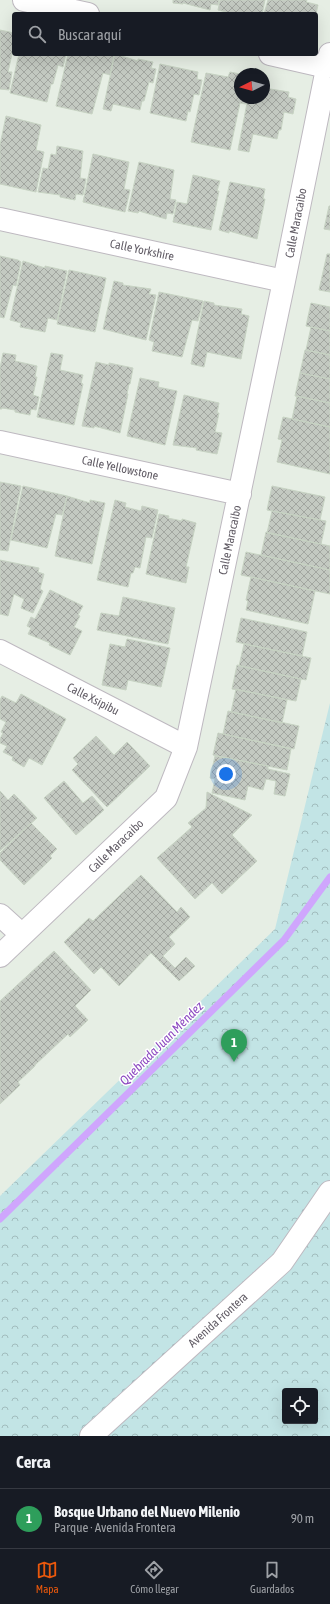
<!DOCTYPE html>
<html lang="es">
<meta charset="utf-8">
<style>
body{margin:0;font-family:"Asap Condensed",sans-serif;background:#242831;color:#f1f3f6}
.controls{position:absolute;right:12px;bottom:12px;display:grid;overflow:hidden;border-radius:4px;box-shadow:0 4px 16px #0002}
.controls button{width:36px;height:36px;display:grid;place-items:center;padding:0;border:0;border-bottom:1px solid #363941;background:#171b24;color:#f1f3f6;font:20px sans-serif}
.compass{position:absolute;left:234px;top:68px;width:36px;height:36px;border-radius:50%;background:#171b24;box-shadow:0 4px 16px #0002;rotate:265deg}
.you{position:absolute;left:226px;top:774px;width:14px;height:14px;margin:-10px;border:3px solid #fff;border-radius:50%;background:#1a73e8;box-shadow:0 0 0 6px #1a73e833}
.badge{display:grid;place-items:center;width:26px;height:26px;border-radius:50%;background:#ea580c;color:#fff;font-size:13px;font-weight:700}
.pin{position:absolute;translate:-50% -33px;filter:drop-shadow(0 1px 2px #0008)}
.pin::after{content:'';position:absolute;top:21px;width:14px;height:12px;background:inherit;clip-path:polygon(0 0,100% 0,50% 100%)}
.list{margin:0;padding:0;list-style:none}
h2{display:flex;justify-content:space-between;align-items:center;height:52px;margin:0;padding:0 16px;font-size:17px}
h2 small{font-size:13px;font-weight:400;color:#9ea1a6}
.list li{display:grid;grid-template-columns:26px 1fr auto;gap:12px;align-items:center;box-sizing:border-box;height:60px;padding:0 16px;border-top:1px solid #363941}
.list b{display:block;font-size:15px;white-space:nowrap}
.list p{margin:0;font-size:13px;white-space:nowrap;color:#9ea1a6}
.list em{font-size:13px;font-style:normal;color:#9ea1a6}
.icon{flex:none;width:22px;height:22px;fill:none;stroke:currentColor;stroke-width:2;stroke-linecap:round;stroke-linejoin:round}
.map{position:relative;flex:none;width:330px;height:1436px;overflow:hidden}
.search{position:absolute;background:#171b24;box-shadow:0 4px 16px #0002;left:12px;right:12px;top:12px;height:44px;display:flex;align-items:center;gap:10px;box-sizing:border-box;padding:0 14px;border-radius:4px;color:#9ea1a6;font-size:15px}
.sheet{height:112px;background:#171b24}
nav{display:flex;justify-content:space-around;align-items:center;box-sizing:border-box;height:56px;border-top:1px solid #363941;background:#171b24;font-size:11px;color:#9ea1a6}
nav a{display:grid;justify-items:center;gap:2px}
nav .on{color:#ea580c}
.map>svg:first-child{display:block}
.park{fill:url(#park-crowns);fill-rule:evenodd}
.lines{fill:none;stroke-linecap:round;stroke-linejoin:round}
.stream{stroke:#cfa6fd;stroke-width:7}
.building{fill:url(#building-cross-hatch);stroke:#c7d3c3}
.minor-casing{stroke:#beb9c0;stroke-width:24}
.minor{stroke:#fff;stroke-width:22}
.labels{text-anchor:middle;stroke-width:3;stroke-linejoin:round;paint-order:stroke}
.street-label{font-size:12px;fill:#615c65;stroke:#fff}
.water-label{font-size:13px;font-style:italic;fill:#8b49c0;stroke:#fff}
</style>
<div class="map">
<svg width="330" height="1436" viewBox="0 0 330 1436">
<defs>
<pattern id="park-crowns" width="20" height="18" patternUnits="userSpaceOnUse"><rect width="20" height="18" fill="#c2e4e5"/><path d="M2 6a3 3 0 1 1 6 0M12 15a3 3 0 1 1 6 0" fill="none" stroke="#a1bcbd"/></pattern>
<pattern id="building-cross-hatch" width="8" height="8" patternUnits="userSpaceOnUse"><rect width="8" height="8" fill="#c3c9c1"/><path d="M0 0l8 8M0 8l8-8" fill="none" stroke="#a2a6a0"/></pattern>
</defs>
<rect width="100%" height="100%" fill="#e6eee4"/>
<!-- park -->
<path class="park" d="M330,703V1436H0V1196L275,929ZM285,1391H315V1421H285Z"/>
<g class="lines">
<!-- stream -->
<path class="stream" d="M0,1219L284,940L330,877"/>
</g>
<!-- building -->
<path class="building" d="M173,0H219L218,5L211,4L210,10L183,3V4L173,3Z
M220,0H265L262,14H234L218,10Z
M268,0H307L306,2L318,5L316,14H264Z
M0,30L14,33V45L8,72H12L9,90L0,89Z
M19,54H66L63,67L58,65L53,84H51L47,102L10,93Z
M68,54H114L110,75L103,73L92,114L56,106Z
M115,54L138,61V59L153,62L151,68L156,69L153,83L149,82L144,101H142L140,110L113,104L111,111L103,109Z
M160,64L198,72L197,79L202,80L199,95L194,94L190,112L188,111L186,121L150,113Z
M230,72L240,74V98H247L246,104L240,103L230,150L191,142L206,73L228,77Z
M264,88L289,92L288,97L296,99L293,114L284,112L281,130H279L277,139L253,134L249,152L238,150L248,98H264Z
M6,116L41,125L36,150L44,152L36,192L0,184V145Z
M57,146L83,151L80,178L86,179L83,195L76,194L75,200L60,197V195L38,192L43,168L48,169L51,154L56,155Z
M93,154L129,162L124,189L130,190L125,212L83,202Z
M139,162L174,170L170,199L176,200L173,214L167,213L166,219L139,211L138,213L128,211Z
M193,175L220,181L217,191H219L211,230L173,222L177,202L187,204Z
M230,182L265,189L263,199H265L257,239L229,231V233L219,230Z
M329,206H330V230L324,229Z
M327,254H330V292L319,290Z
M0,256L18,260L21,262L16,286L13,285L4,318L0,317Z
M23,261L45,268V266L67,271L57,320L48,318L45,332L20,327L21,323L10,320Z
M69,270L106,278L95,332L57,324Z
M114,281L123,283V285L151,289L149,294L156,295L146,340L103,329Z
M159,292L203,301L198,321L192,320L182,357L152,351L154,342L149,340Z
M204,301L214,303V305L242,309L241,314L249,316L241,359L207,352L204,367L191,364Z
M311,303L330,307V331L306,326Z
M311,327L330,331V355L306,350Z
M305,350L330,355V379L300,373Z
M3,353L16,355L15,361L37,366L35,377H37L33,395L39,397L36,410L31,409L30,415L15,412V410L2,408V409H0V368Z
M51,353L63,355L60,370L83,375L81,383L83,384L74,425L37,417Z
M96,362L109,365V363L133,368L130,384H129L127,394H128L120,433L94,426V428L82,426Z
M300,373L330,379V403L295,396Z
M140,378L159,382L158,387L177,391L165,445L127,436Z
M184,395L219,403L217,413H219L215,432L222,433L217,454L196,450L197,448L173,445Z
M297,396L330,403V427L292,419Z
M283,417L330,427V474L277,462L282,440L278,439Z
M0,482L21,486L8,551L0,550Z
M23,486L67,496L62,515L56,514L47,548L11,540Z
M272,486L325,497L320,520L267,510Z
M67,496L90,503V500L105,503L92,564L55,556Z
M115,500L126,503L125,507L141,511L142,506L158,510L152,538L146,537L140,568L135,567L133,573H131L128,587L97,580Z
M272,511L326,521L321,544L267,533Z
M159,514L169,516L168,518L182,521V519L196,523L186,567H189L186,583L146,574Z
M266,532L330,546V570L261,555Z
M246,552L330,570V594L241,575Z
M0,560L39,568L38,572L44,574L40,589L43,591L33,613L21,608L24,599L14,594L8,616L0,614Z
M251,577L315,591L308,624L246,610L248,601L246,600Z
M50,590L83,606L78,615L80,616L74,627L82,631L70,655L49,645L50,643L28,634L31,628L27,626L31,617L35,619Z
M123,597L175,608L168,644L97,630L101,613L119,616Z
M241,618L307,632L302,656L236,642Z
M127,639L170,648L161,687L128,680L126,690L102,685L110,644L125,647Z
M244,644L311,658L306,680L239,666Z
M237,665L301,679L296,701L232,689Z
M236,689L287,700L282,723L231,712Z
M21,694L66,719L42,765L29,758L24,767L12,760L13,757L3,752L7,746L0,743V739L3,733L1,732L6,722L0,719V700L2,696L16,703Z
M228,711L299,726L294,749L223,734Z
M218,733L291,749L287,770L213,755Z
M96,736L114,755L127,742L150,766L107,807L72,770L78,764L73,758Z
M215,756L268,766V769L290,774L285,796L274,794L276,781L266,779L263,790L248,786L245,800L212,793L215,779L210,778Z
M64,781L83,803L92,796L104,810L76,835L44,798Z
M0,791L8,800L14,794L37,818L0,851Z
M207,792L252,815L232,835L257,861L222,894L212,883L195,899L157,858L192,827L188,823L206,808Z
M31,823L57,849L50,856L52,858L24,885L0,860V853Z
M141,875L177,912L181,907L190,917L169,937L175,944L163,956L175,968L186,957L195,966L179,981L151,953L119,986L101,967L94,974L64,942L89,918L93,921Z
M54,951L91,990L75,1006L88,1020L70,1037L68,1034L35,1065V1066L18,1082L20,1085L0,1104V1001Z"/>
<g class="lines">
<defs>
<path id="minor" d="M24,0L88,14
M270,54L327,67
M0,219L284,281
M0,442L240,494
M0,651L186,747
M0,915L22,935
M0,956L166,798L186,747L284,281L330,54
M91,1436L282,1262L330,1192"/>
</defs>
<!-- minor casing -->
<use href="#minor" class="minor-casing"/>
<!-- minor -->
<use href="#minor" class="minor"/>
</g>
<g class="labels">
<!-- street labels -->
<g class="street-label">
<text transform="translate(296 223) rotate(-79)" y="4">Calle Maracaibo</text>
<text transform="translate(142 250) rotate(12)" y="4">Calle Yorkshire</text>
<text transform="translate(120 468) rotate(12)" y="4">Calle Yellowstone</text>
<text transform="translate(230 540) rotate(-78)" y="4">Calle Maracaibo</text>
<text transform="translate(93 699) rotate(27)" y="4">Calle Xsipibu</text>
<text transform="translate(116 846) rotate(-44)" y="4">Calle Maracaibo</text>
<text transform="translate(218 1320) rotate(-42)" y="4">Avenida Frontera</text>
</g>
<!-- water labels -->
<g class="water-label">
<text transform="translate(161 1043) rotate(-45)" y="5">Quebrada Juan Méndez</text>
</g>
</g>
</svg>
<div class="controls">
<button><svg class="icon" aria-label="locate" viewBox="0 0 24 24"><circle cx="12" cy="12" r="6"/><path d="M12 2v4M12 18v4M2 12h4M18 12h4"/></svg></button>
</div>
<svg class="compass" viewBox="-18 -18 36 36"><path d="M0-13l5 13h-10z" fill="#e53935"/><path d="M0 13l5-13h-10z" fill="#9ea1a6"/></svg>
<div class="you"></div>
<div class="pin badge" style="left:234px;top:1062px;background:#2e9e5b">1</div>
<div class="search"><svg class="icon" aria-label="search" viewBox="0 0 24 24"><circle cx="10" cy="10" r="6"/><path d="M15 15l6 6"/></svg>Buscar aquí</div>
</div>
<section class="sheet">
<h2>Cerca<small></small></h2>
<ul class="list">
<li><span class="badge" style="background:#2e9e5b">1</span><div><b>Bosque Urbano del Nuevo Milenio</b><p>Parque · Avenida Frontera</p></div><em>90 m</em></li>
</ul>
</section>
<nav>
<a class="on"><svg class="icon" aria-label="map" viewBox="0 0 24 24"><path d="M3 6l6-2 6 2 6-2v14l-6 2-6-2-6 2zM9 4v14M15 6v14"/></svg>Mapa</a>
<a><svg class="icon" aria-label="directions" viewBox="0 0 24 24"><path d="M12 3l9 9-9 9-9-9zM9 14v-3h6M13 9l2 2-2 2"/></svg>Cómo llegar</a>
<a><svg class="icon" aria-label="saved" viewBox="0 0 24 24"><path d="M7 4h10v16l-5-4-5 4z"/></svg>Guardados</a>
</nav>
